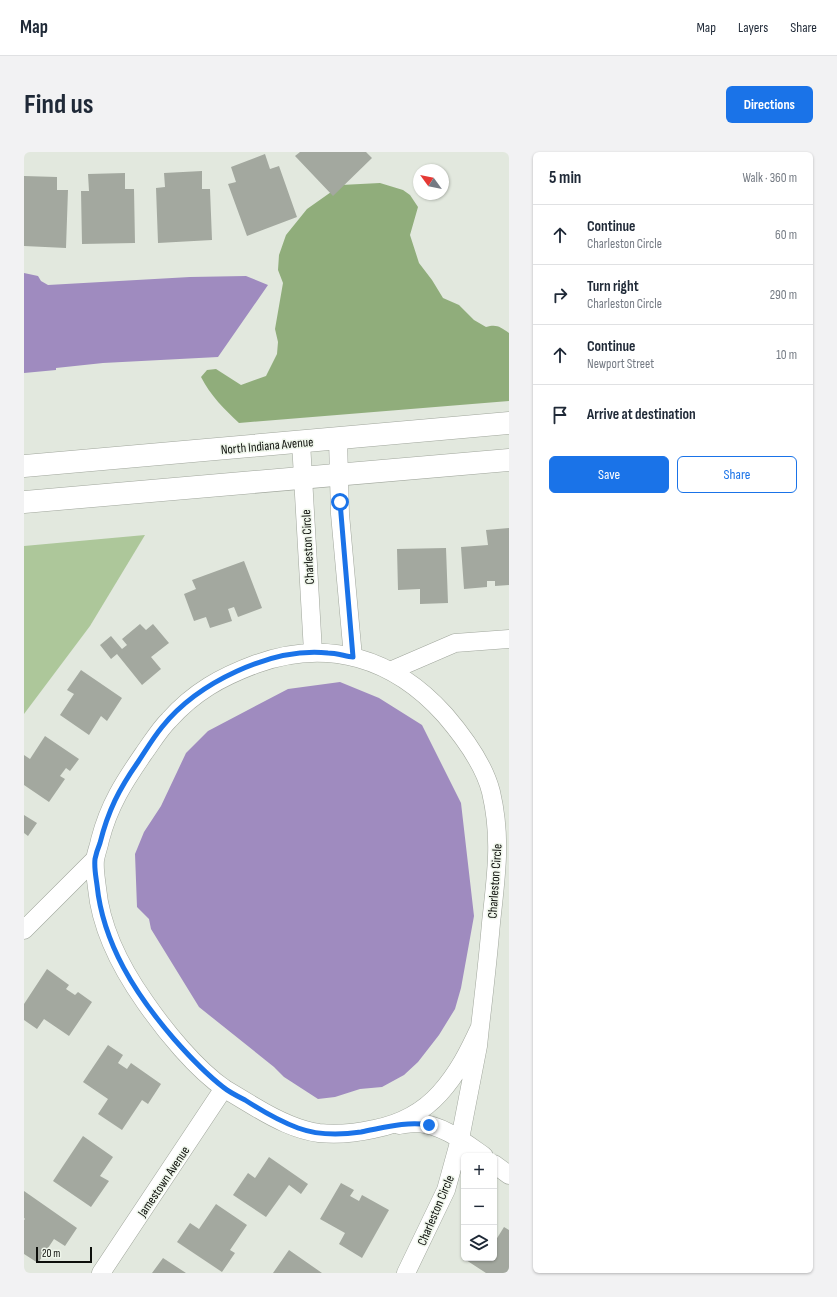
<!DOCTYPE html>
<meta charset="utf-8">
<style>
body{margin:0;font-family:"Sofia Sans Condensed",sans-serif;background:#f2f2f3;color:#1f2937}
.controls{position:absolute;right:12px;bottom:12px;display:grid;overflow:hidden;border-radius:6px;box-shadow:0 1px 3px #0004}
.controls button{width:36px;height:36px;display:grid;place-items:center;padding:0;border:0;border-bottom:1px solid #e0e1e3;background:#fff;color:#1f2937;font:20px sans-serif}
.compass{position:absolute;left:389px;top:12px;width:36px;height:36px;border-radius:50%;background:#fff;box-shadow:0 1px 3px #0004;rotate:303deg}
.scale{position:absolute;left:12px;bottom:10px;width:56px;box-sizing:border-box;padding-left:4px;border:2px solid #0d0f0b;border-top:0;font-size:11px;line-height:14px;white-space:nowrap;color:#0d0f0b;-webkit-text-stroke:3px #eff6eb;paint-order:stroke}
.stop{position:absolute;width:12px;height:12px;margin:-9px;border:3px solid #1a73e8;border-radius:50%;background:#fff}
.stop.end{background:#1a73e8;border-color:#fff;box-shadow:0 1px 4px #0008}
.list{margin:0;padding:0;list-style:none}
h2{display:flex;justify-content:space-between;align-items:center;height:52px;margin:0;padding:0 16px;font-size:17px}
h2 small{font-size:13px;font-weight:400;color:#747a83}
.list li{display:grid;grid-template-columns:26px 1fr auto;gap:12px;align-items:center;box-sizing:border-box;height:60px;padding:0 16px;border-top:1px solid #e0e1e3}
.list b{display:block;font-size:15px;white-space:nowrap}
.list p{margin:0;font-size:13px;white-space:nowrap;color:#747a83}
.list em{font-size:13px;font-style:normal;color:#747a83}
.actions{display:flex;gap:8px;padding:12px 16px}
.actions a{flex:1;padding:9px 0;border:1px solid #1a73e8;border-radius:6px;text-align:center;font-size:14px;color:#1a73e8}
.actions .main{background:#1a73e8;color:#fff}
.icon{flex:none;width:22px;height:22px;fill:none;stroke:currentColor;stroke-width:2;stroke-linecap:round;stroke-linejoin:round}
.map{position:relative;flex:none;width:485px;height:1121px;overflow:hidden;border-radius:6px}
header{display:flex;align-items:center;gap:24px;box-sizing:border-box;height:56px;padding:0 20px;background:#fff;border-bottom:1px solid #e0e1e3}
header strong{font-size:19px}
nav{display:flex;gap:22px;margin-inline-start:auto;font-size:14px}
.intro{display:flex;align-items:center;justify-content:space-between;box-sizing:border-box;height:96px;padding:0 24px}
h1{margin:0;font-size:28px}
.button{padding:10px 18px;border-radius:6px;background:#1a73e8;color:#fff;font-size:14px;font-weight:700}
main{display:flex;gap:24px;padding:0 24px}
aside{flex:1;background:#fff;border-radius:6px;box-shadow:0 1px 3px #0004}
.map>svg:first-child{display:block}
.green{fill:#adc79a}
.forest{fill:#90ad7b}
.water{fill:#9f8bbf}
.building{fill:#a3a89f}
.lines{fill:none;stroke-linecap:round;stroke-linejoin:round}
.minor-casing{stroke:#a0a69c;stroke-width:19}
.primary-casing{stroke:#a0a69c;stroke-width:23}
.minor{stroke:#fff;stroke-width:18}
.primary{stroke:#fff;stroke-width:22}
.route{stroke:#1a73e8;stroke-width:5}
.labels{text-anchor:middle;stroke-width:3;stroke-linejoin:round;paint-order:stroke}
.street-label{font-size:13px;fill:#0d0f0b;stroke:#eff6eb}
</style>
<header>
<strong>Map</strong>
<nav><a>Map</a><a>Layers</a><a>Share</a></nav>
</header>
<div class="intro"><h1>Find us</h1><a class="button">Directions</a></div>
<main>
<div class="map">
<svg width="485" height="1121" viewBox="0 0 485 1121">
<rect width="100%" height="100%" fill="#e2e8de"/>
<!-- green -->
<path class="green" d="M121,383L66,474L0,562V394Z"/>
<!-- forest -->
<path class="forest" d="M356,31L379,38L386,43L394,55L386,83L395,111L408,128L419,146L435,153L450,168L462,175C473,172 476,175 485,181V249L215,271C201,258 186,243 177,225L183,218L192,217L217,233L242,224L253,202L254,190L251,177L259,131L254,118L255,103L262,83L283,57L317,33Z"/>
<!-- water -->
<path class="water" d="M0,121L14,124L17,129L24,133L166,125L222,124L244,133L194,205L79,211L32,216V218L0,221Z
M316,530L355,546L398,573L437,651L450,764L437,836L431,857L415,883L394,910L380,923L358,935L336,937L311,945L294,947L260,925L250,915L175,855L127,777L125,767L113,755L111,702L120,680L137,654L162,601L184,579L264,537Z"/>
<!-- building -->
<path class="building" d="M276,0H342L348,6L309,44L271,4Z
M241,2L246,17L255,14L273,65L223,84L204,32L212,30L207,15Z
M178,19V37H186L188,88L134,91L132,36L141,35L140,21Z
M101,21V37H110L111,91L58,92L57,39H65L64,22Z
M0,24L33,25V38H44L42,96L0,94Z
M485,376V433L471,434V429H463V435L440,437L437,395L464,393L462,378Z
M422,396L424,451L396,452V437L374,438L373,397Z
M220,409L238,456L214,465L210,455L204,457L208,469L186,476L182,465L170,469L160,442L172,437L168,428Z
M116,472L122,478L129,472L145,491L127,505L137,517L118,533L93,502L87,507L76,493L87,484L98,497L103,493L98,487Z
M57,518L98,546L83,569L77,564L65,583L36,563L50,542L43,538Z
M21,584L55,607L46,619L42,616L36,624L41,627L25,650L0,633V603L6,607Z
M0,663L13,671L4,684L0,681Z
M23,817L45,833L42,837L51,843L54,840L68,850L45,884L20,867L13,877L0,868V852Z
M84,893L99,903L94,911L103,917L107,911L137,932L124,952L118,948L98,978L74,962L84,947L59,930Z
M59,984L89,1005L76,1024L85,1029L67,1055L29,1029Z
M245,1005L284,1032L277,1042L265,1033L242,1065L209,1043L224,1021L231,1026Z
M317,1031L330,1038L326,1044L335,1049L338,1043L365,1058L338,1106L315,1092L321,1081L296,1067Z
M0,1039L53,1076L41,1094L30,1087L14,1111L0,1102V1068L1,1067L0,1066Z
M192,1052L223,1073L206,1098L211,1101L198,1120L153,1090L166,1071L175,1077Z
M480,1075L485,1078V1121H462L442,1108L443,1106H470V1091Z
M265,1098L298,1121H249Z
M139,1106L162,1121H128Z"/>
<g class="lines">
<defs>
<path id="minor" d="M314,287L316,362L329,505
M277,290L289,500
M366,519L431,491L485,487
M0,778L71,707
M375,973C381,972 388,971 394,971C419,973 440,990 460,1004
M470,1012L485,1023
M77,1121L200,936
M382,1121L422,1038L436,987L454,894L456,875C460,841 464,806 467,771C472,724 478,687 467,640C460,612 439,584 421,563C370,506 304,486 232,512C197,525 170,540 145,568C135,578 128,590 120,601C100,630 85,653 76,688C75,694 72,701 71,708C70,717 72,727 73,736C77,778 97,816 121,850C141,879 172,917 201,937C211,943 221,949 231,955C251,967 272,978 295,981C314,983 332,981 350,977C376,972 399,960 416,941C434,921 445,899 456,875"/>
<path id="primary" d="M0,314L485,271
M0,350L485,308"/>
</defs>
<!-- minor casing -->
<use href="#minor" class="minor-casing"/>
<!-- primary casing -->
<use href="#primary" class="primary-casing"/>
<!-- minor -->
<use href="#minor" class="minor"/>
<!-- primary -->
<use href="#primary" class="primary"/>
</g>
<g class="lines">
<!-- route -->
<path class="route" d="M316,350L329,505C321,504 312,501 304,501C247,495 173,531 138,575C129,586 122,598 114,610C95,637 84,659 76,691C74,696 72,702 71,707C70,716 72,725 73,733C79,792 112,843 150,887C165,904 181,921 199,935C205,940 213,944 221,948C238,959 255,969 274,976C293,983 317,983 337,980C359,976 382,969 405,973"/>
</g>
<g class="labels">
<!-- street labels -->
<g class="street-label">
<text transform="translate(243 293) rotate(-5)" y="5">North Indiana Avenue</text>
<text transform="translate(283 395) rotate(-93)" y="5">Charleston Circle</text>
<text transform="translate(470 729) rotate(-86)" y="5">Charleston Circle</text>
<text transform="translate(139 1029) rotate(-56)" y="5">Jamestown Avenue</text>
<text transform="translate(411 1058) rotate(-67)" y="5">Charleston Circle</text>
</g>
</g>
</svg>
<div class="controls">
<button>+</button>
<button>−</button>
<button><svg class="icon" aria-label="layers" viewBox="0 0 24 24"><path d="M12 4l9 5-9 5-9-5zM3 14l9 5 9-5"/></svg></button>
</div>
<svg class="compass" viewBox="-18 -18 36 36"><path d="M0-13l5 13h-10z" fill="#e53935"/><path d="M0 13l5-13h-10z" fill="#747a83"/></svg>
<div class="scale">20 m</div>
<div class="stop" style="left:316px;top:350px"></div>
<div class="stop end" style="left:405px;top:973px"></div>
</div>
<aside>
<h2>5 min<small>Walk · 360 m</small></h2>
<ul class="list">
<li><svg class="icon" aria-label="ahead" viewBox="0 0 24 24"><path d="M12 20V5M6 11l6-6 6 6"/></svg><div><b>Continue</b><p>Charleston Circle</p></div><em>60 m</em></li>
<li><svg class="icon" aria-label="right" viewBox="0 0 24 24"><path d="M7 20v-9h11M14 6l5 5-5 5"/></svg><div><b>Turn right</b><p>Charleston Circle</p></div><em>290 m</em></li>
<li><svg class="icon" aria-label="ahead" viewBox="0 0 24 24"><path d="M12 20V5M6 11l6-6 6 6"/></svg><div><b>Continue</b><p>Newport Street</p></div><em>10 m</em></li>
<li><svg class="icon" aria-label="arrive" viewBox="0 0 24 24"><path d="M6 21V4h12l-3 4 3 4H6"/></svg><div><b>Arrive at destination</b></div></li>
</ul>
<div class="actions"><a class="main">Save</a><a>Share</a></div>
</aside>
</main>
